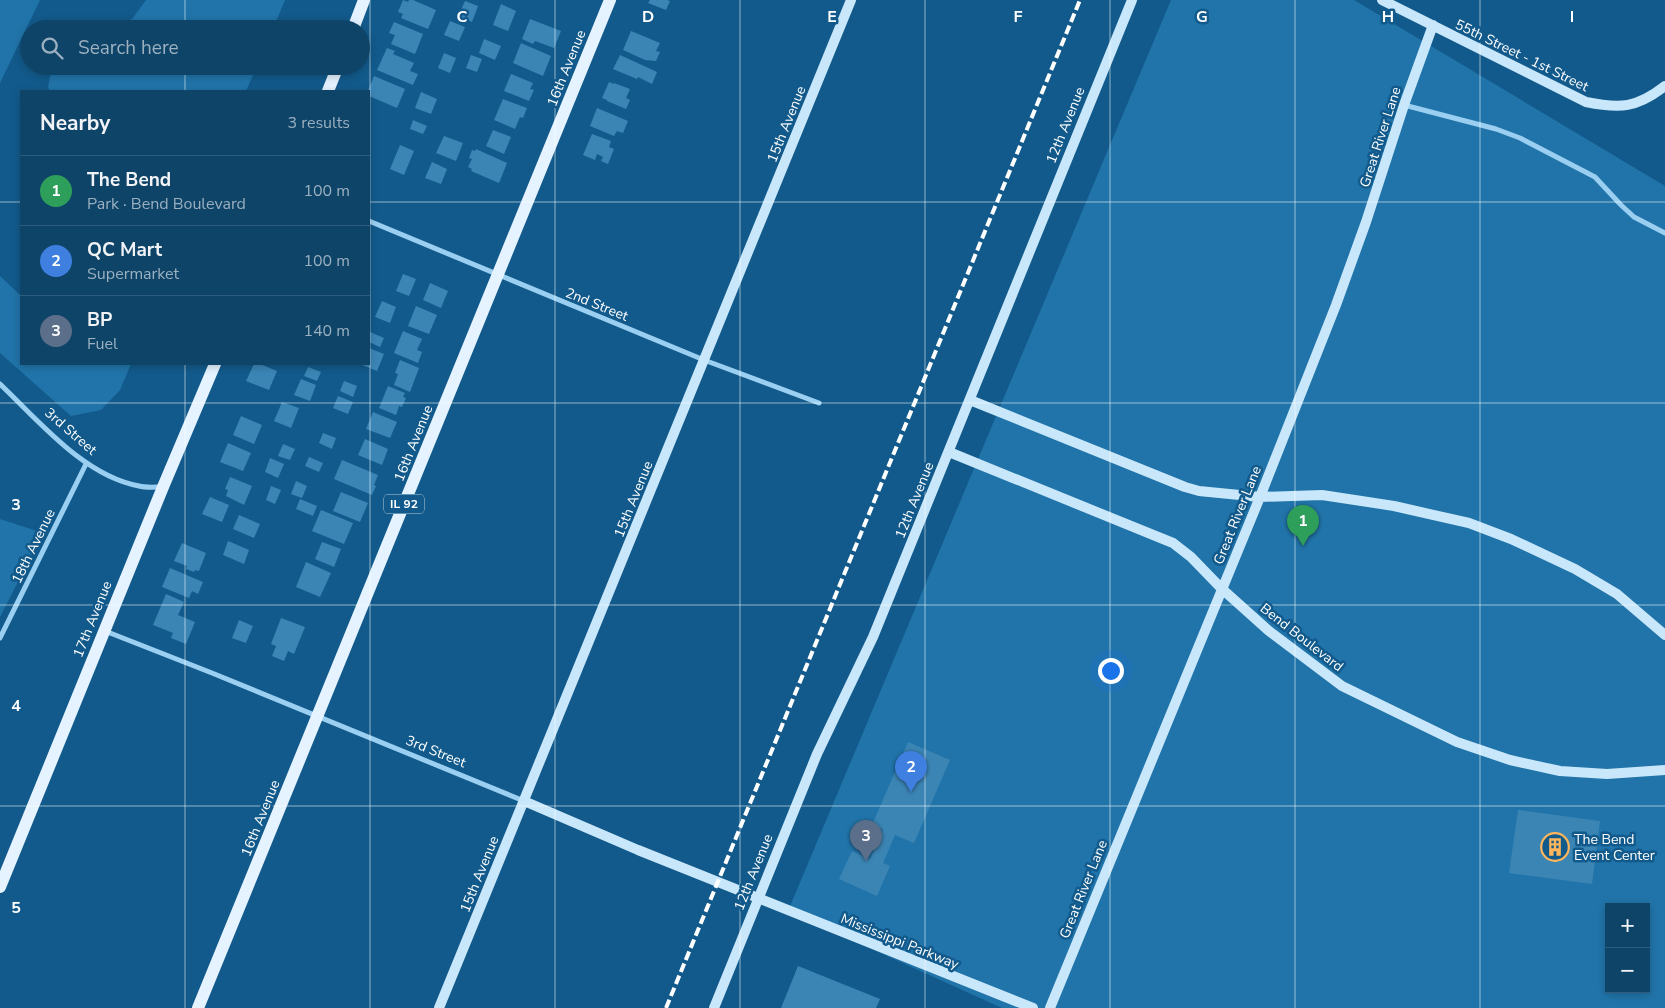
<!DOCTYPE html>
<meta charset="utf-8">
<style>
body{margin:0;font-family:"Nunito Sans",sans-serif;background:#174b6e;color:#f1f3f6}
.controls{position:absolute;right:15px;bottom:15px;display:grid;overflow:hidden;border-radius:0px;box-shadow:0 2px 8px #0003}
.controls button{width:45px;height:45px;display:grid;place-items:center;padding:0;border:0;border-bottom:1px solid #2e5c7c;background:#0e4468;color:#f1f3f6;font:25px sans-serif}
.you{position:absolute;left:1110px;top:670px;width:18px;height:18px;margin:-12px;border:4px solid #fff;border-radius:50%;background:#1a73e8;box-shadow:0 0 0 8px #1a73e833}
.badge{display:grid;place-items:center;width:32px;height:32px;border-radius:50%;background:#eead8d;color:#fff;font-size:16px;font-weight:700}
.pin{position:absolute;translate:-50% -41px;filter:drop-shadow(0 1px 2px #0008)}
.pin::after{content:'';position:absolute;top:26px;width:18px;height:15px;background:inherit;clip-path:polygon(0 0,100% 0,50% 100%)}
.list{margin:0;padding:0;list-style:none}
h2{display:flex;justify-content:space-between;align-items:center;height:65px;margin:0;padding:0 20px;font-size:21px}
h2 small{font-size:16px;font-weight:400;color:#9bb0c0}
.list li{display:grid;grid-template-columns:32px 1fr auto;gap:15px;align-items:center;box-sizing:border-box;height:70px;padding:0 20px;border-top:1px solid #2e5c7c}
.list b{display:block;font-size:19px;white-space:nowrap}
.list p{margin:0;font-size:16px;white-space:nowrap;color:#9bb0c0}
.list em{font-size:16px;font-style:normal;color:#9bb0c0}
.icon{flex:none;width:28px;height:28px;fill:none;stroke:currentColor;stroke-width:2;stroke-linecap:round;stroke-linejoin:round}
.map{position:relative;flex:none;width:1665px;height:1008px;overflow:hidden}
.search{position:absolute;background:#0e4468;box-shadow:0 2px 8px #0003;left:20px;top:20px;width:350px;height:55px;display:flex;align-items:center;gap:12px;box-sizing:border-box;padding:0 18px;border-radius:28px;color:#9bb0c0;font-size:19px}
.panel{position:absolute;background:#0e4468;box-shadow:0 2px 8px #0003;left:20px;top:90px;width:350px;height:275px;border-radius:0px}
.map>svg:first-child{display:block}
.green{fill:#2174a9;fill-rule:evenodd}
.building{fill:#3b85b5}
.lines{fill:none;stroke-linecap:round;stroke-linejoin:round}
.street{stroke:#9acff1;stroke-width:5}
.secondary{stroke:#c8e7fb;stroke-width:10}
.primary{stroke:#e4f3ff;stroke-width:12}
.rail{stroke:#fff;stroke-width:4;stroke-dasharray:9 4;stroke-linecap:butt}
.grid{fill:none;stroke:#fff;stroke-width:1;stroke-opacity:0.55}
.labels{text-anchor:middle;stroke-width:5;stroke-linejoin:round;paint-order:stroke}
.shield{fill:#125a8b;stroke:#b8cedc;stroke-width:1}
.shield-label{font-size:12px;font-weight:bold;fill:#fff}
.street-label{font-size:14px;fill:#fff;stroke:#125a8b}
.poi-label{font-size:14px;fill:#fff;stroke:#125a8b;text-anchor:start}
.grid-label{font-size:16px;text-anchor:middle;font-weight:bold;fill:#fff;stroke:#125a8b;stroke-width:5;stroke-linejoin:round;paint-order:stroke}
</style>
<div class="map">
<svg width="1665" height="1008" viewBox="0 0 1665 1008">
<rect width="100%" height="100%" fill="#125a8b"/>
<!-- green -->
<path class="green" d="M0,0H40L0,83Z
M146,0H285L273,29H105L132,19Z
M1171,0H1354L1665,186V1008H1002L788,911ZM1609,907H1646V989H1609Z
M52,66H257L246,91H51L48,88Z
M0,276L19,294L21,293V364H131L120,390L101,410L71,416L0,353Z
M0,519L43,533L0,617Z"/>
<!-- building -->
<path class="building" d="M403,0L408,2L409,0H413L436,10L428,29L401,18L403,14L398,12Z
M650,0H667L670,1L666,10L648,3Z
M465,1L478,6L472,22L458,16Z
M501,4L516,11L508,31L493,25Z
M530,19L561,31L554,48L535,41L533,44L522,39Z
M450,21L465,27L459,41L444,35Z
M394,22L423,34L415,54L391,44L395,35L389,33Z
M631,31L660,43L656,51L660,52L656,61L645,60L623,50Z
M484,39L501,46L495,60L479,53Z
M521,43L551,56L543,76L513,63Z
M387,48L395,51L393,54L414,63L410,71L418,74L413,85L377,70Z
M444,53L456,58L450,73L438,68Z
M471,55L482,59L477,72L466,68Z
M620,55L657,72L652,84L638,77L637,79L613,69Z
M511,74L533,83L530,89L534,90L529,101L504,91Z
M374,76L405,89L397,108L369,96L368,91Z
M609,82L614,84V83L630,89L626,98L630,100L626,109L607,101V100L602,98Z
M421,92L437,99L431,114L415,108Z
M503,99L527,108L523,118L520,117L515,129L494,120Z
M597,108L628,121L623,133L617,131L614,136L590,126Z
M413,120L427,126L423,134L410,129Z
M493,130L511,137L504,154L486,146Z
M592,134L611,141L609,147L614,149L608,164L601,161L603,157L597,154L595,160L583,155Z
M444,136L463,143L456,161L436,153Z
M400,145L414,151L404,175L390,169Z
M476,149L507,163L499,183L471,171L472,169L468,167L472,159L469,158L472,150L475,151Z
M432,162L447,169L441,184L425,178Z
M403,274L416,279L409,296L396,291Z
M430,283L448,291L441,308L423,300Z
M382,301L396,307L390,323L375,317Z
M416,306L437,315L429,334L408,326Z
M403,331L422,339L417,350L422,352L418,363L394,353Z
M370,332L384,338L380,347L369,342Z
M369,348L384,354L377,371L360,364H369Z
M400,360L419,368L410,392L394,385L398,374L395,373Z
M254,364H260L277,371L269,390L246,381Z
M308,367L321,372L317,381L304,376Z
M301,379L316,385L310,401L294,395Z
M344,381L357,386L353,397L340,391Z
M388,386L405,393L403,397L406,398L402,407L399,406L396,415L379,408Z
M338,396L353,402L348,414L333,408Z
M282,402L299,408L291,428L274,421Z
M373,412L397,422L390,438L366,429Z
M241,416L262,425L254,444L233,435Z
M323,433L336,438L332,449L319,443Z
M365,439L388,449L382,465L358,455Z
M228,443L251,453L243,471L220,462Z
M283,444L295,449L290,460L278,456Z
M309,457L323,463L319,472L305,466Z
M270,458L284,464L278,478L265,472Z
M342,460L378,475L374,485L376,486L372,495L334,479Z
M230,477L252,486L244,505L226,496L228,490L225,489Z
M296,481L307,486L302,498L291,494Z
M271,486L281,490L275,504L266,500Z
M341,492L368,503L360,522L333,511Z
M210,497L229,505L222,522L202,514Z
M300,499L317,506L313,516L296,509Z
M321,510L353,523L344,544L312,531Z
M239,515L260,524L254,538L233,529Z
M228,541L249,550L244,564L223,555Z
M322,542L341,549L334,567L315,559Z
M182,543L206,553L199,571L195,570L194,572L186,569L187,566L174,561Z
M306,562L331,573L320,597L296,587Z
M170,568L203,582L198,594L192,591L189,598L162,587Z
M166,594L184,602L178,615L195,622L186,644L171,638L173,633L153,625Z
M281,618L305,627L294,654L288,651L284,661L272,656L276,646L271,644Z
M239,620L253,626L246,643L232,638Z
M908,742L950,760L914,843L895,835L883,863L890,866L877,896L839,879L852,851L870,859L883,830L872,825Z
M1518,810L1600,821L1592,884L1509,873Z
M798,966L880,999L876,1008H781Z"/>
<g class="lines">
<!-- street -->
<path class="street" d="M1404,105L1496,129L1520,138L1595,177L1621,205L1634,217L1665,233
M369,221L704,360L819,403
M0,384C39,421 84,476 139,486C146,488 155,487 162,487
M105,631L212,673L524,801
M0,638L86,464"/>
<!-- secondary -->
<path class="secondary" d="M1382,0L1586,102C1620,109 1637,108 1665,86
M970,400L1185,487L1199,491L1260,497L1322,495L1394,506L1469,523L1511,539L1575,569L1617,594L1665,635
M949,452L1173,543L1191,557L1221,588L1269,631L1342,686L1457,742L1510,760L1560,771L1607,774L1665,770
M524,801L638,850L1033,1008
M439,1008L851,0
M714,1008L817,754L873,637L1132,0
M1050,1008L1260,497L1336,305L1366,222L1404,105L1433,25"/>
<!-- primary -->
<path class="primary" d="M353,29L364,0
M328,91L338,66
M0,887L163,487L215,364
M198,1008L610,0"/>
<!-- rail -->
<path class="rail" d="M666,1008L1080,0"/>
</g>
<!-- grid -->
<path class="grid" d="M185,0V29M370,0V1008M555,0V1008M740,0V1008M925,0V1008M1110,0V1008M1295,0V1008M1480,0V1008M185,66V91M0,202H21M369,202H1665M185,364V1008M0,403H1665M0,605H1665M0,806H1665"/>
<!-- icons -->
<defs>
<symbol id="building-ring" viewBox="-11 -11 22 22"><circle r="9.5" fill="#125a8b" stroke="#ffb55a" stroke-width="1.5"/><path d="M-4-6H4V6H1V3H-1V6H-4ZM-2.5-4.3h1.7v1.8h-1.7ZM.8-4.3h1.7v1.8H.8ZM-2.5-1h1.7V.8h-1.7ZM.8-1h1.7V.8H.8Z" fill="#ffb55a"/></symbol>
</defs>
<g fill-rule="evenodd">
<use href="#building-ring" x="1539" y="831" width="32" height="32"/>
</g>
<g class="labels">
<!-- shield labels -->
<rect class="shield" x="384" y="494.5" width="40" height="19" rx="4"/>
<g class="shield-label">
<text x="404" y="508">IL 92</text>
</g>
<!-- street labels -->
<g class="street-label">
<text transform="translate(1522 55) rotate(26)" y="5">55th Street - 1st Street</text>
<text transform="translate(566 68) rotate(-68)" y="5">16th Avenue</text>
<text transform="translate(786 124) rotate(-68)" y="5">15th Avenue</text>
<text transform="translate(1065 125) rotate(-68)" y="5">12th Avenue</text>
<text transform="translate(1380 137) rotate(-72)" y="5">Great River Lane</text>
<text transform="translate(597 304) rotate(22)" y="5">2nd Street</text>
<text transform="translate(71 431) rotate(41)" y="5">3rd Street</text>
<text transform="translate(413 443) rotate(-68)" y="5">16th Avenue</text>
<text transform="translate(633 499) rotate(-68)" y="5">15th Avenue</text>
<text transform="translate(914 500) rotate(-68)" y="5">12th Avenue</text>
<text transform="translate(1237 515) rotate(-68)" y="5">Great River Lane</text>
<text transform="translate(33 546) rotate(-64)" y="5">18th Avenue</text>
<text transform="translate(92 619) rotate(-68)" y="5">17th Avenue</text>
<text transform="translate(1302 637) rotate(38)" y="5">Bend Boulevard</text>
<text transform="translate(436 751) rotate(22)" y="5">3rd Street</text>
<text transform="translate(260 818) rotate(-68)" y="5">16th Avenue</text>
<text transform="translate(753 872) rotate(-68)" y="5">12th Avenue</text>
<text transform="translate(479 874) rotate(-68)" y="5">15th Avenue</text>
<text transform="translate(1083 889) rotate(-68)" y="5">Great River Lane</text>
<text transform="translate(900 941) rotate(22)" y="5">Mississippi Parkway</text>
</g>
<!-- poi labels -->
<g class="poi-label">
<text x="1574" y="844">The Bend<tspan x="1574" dy="16">Event Center</tspan></text>
</g>
</g>
<g class="grid-label">
<text x="462" y="22">C</text>
<text x="648" y="22">D</text>
<text x="832" y="22">E</text>
<text x="1018" y="22">F</text>
<text x="1202" y="22">G</text>
<text x="1388" y="22">H</text>
<text x="1572" y="22">I</text>
<text x="16" y="510">3</text>
<text x="16" y="711">4</text>
<text x="16" y="913">5</text>
</g>
</svg>
<div class="controls">
<button>+</button>
<button>−</button>
</div>
<div class="you"></div>
<div class="pin badge" style="left:1303px;top:546px;background:#2e9e5b">1</div>
<div class="pin badge" style="left:911px;top:792px;background:#3f7fe0">2</div>
<div class="pin badge" style="left:866px;top:861px;background:#5c6f8a">3</div>
<div class="search"><svg class="icon" aria-label="search" viewBox="0 0 24 24"><circle cx="10" cy="10" r="6"/><path d="M15 15l6 6"/></svg>Search here</div>
<section class="panel">
<h2>Nearby<small>3 results</small></h2>
<ul class="list">
<li><span class="badge" style="background:#2e9e5b">1</span><div><b>The Bend</b><p>Park · Bend Boulevard</p></div><em>100 m</em></li>
<li><span class="badge" style="background:#3f7fe0">2</span><div><b>QC Mart</b><p>Supermarket</p></div><em>100 m</em></li>
<li><span class="badge" style="background:#5c6f8a">3</span><div><b>BP</b><p>Fuel</p></div><em>140 m</em></li>
</ul>
</section>
</div>
